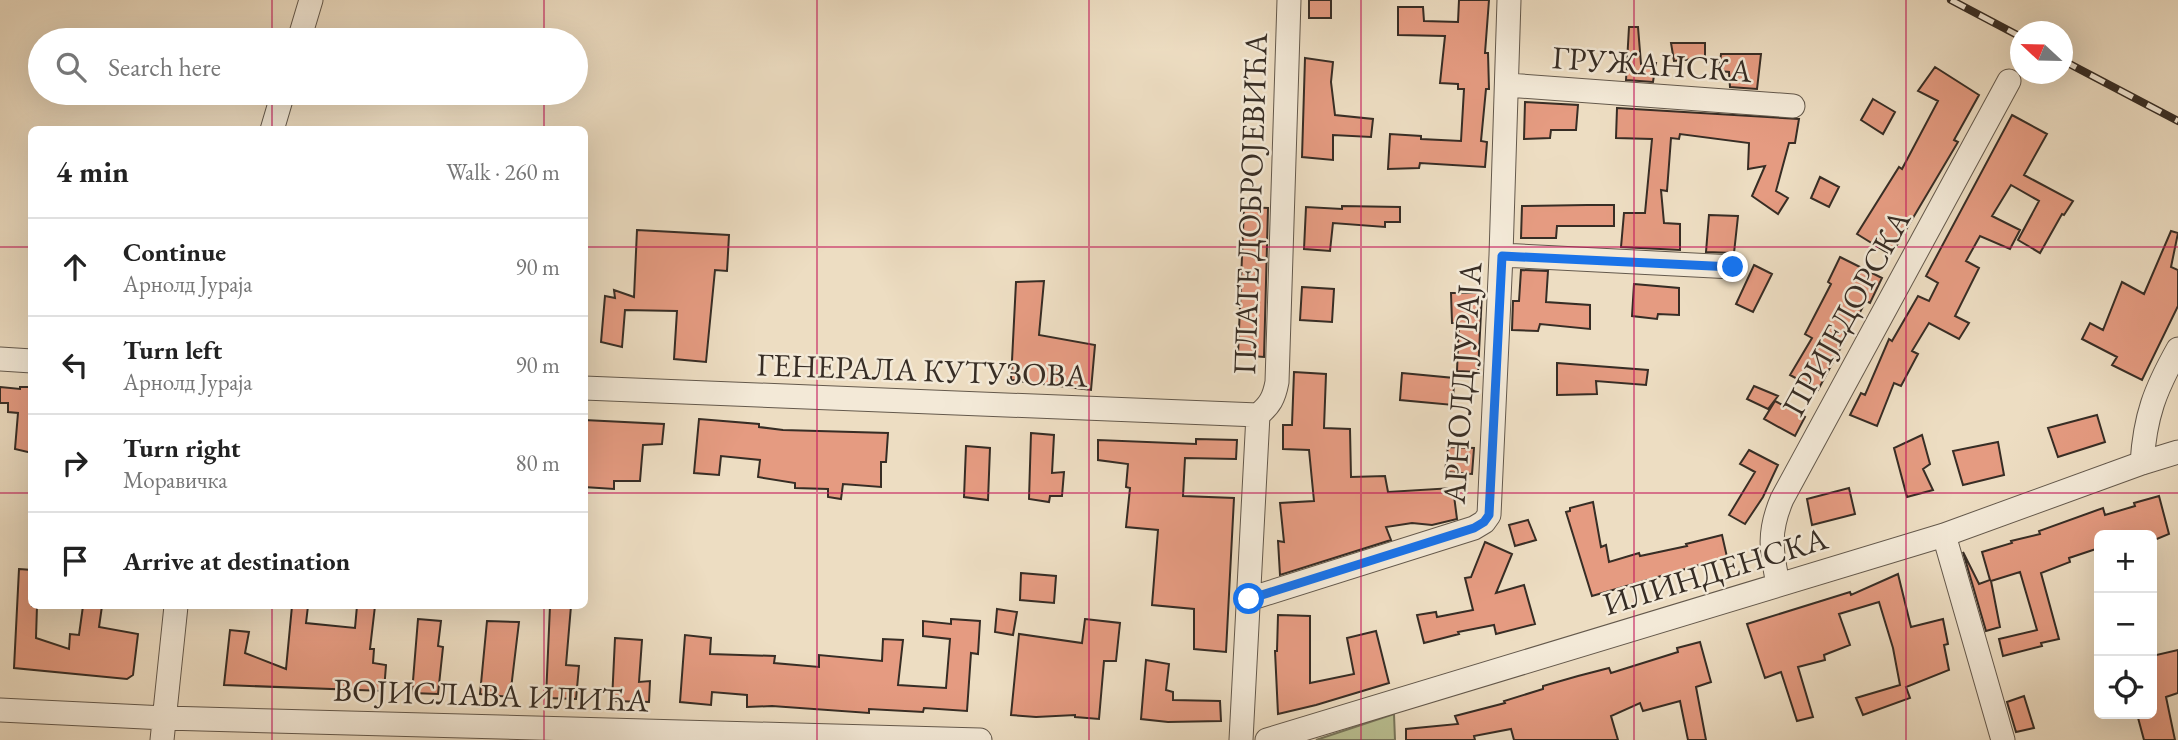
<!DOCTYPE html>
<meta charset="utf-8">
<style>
body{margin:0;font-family:"EB Garamond",serif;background:#f6f6f6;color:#222}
.controls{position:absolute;right:21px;bottom:21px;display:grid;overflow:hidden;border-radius:10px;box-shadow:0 7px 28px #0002}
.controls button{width:63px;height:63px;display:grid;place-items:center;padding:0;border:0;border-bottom:2px solid #e0e0e0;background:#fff;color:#222;font:35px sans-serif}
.compass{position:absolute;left:2010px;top:21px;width:63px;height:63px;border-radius:50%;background:#fff;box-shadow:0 7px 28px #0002;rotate:292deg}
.stop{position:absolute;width:21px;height:21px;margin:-16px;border:5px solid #1a73e8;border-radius:50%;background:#fff}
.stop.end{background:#1a73e8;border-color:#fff;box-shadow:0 2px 7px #0008}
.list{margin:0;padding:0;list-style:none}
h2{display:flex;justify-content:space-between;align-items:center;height:91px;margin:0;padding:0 28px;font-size:30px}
h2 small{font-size:23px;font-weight:400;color:#767676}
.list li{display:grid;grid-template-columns:46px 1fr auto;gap:21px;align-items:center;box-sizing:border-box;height:98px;padding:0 28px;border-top:2px solid #e0e0e0}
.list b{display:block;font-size:26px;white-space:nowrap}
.list p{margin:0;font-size:23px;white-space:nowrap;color:#767676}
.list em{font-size:23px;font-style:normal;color:#767676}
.icon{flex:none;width:38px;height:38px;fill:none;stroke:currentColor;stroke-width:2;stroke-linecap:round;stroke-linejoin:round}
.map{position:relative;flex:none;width:2178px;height:740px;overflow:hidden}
.search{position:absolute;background:#fff;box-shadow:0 7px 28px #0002;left:28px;top:28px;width:560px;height:77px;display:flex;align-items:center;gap:18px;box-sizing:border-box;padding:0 24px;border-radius:38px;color:#767676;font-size:26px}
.panel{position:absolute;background:#fff;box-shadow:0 7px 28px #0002;left:28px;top:126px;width:560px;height:483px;border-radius:10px}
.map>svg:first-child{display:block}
.green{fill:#bac092;stroke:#78765c;stroke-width:2}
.building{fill:#e59b81;stroke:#372d25;stroke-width:2}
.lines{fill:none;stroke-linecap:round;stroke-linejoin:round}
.minor-casing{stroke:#64594c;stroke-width:25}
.minor{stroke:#f3e9d7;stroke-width:23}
.rail-casing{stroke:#372d25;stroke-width:8}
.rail{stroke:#f3e9d7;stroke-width:5;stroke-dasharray:16;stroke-linecap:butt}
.route{stroke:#1a73e8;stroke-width:9}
.grid{fill:none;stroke:#c2185b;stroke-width:2;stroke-opacity:0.55}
.labels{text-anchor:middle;stroke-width:5;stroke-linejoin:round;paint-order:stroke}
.street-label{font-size:32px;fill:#372d25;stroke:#f3e9d7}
</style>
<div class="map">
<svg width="2178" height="740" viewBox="0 0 2178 740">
<rect width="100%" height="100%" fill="#edddc2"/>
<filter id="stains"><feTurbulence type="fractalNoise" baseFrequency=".00286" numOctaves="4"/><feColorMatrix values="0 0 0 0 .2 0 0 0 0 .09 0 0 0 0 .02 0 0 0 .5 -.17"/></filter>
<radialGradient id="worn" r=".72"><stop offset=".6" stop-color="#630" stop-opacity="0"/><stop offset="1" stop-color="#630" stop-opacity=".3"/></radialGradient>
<!-- green -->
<path class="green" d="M1394,714L1395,740H1316Z"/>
<!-- building -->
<path class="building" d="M1309,0H1331V18H1309Z
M1459,0H1489L1485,53H1488L1489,89H1486L1481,141L1487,142L1485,167L1420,163L1419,168L1388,169L1390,134L1421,136V139L1461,141L1464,89H1458V84L1440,83L1445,36L1398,35V7H1423L1424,21L1458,22Z
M1629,27H1638L1641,64L1656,63L1653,82L1626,80Z
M1671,43H1705V58L1674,61Z
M1721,54H1761L1757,89L1730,87L1729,72L1719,71Z
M1305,58L1333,62L1331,82L1335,115L1373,119L1371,137L1333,135V160L1302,157Z
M1935,67L1979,95L1954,140L1958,142L1891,255L1857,234L1899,167L1902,169L1938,101L1918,91Z
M1873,99L1895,112L1883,134L1861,120Z
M1525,102L1578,105L1576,130H1551L1550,138L1524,139Z
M1617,108L1799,119L1795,143H1789L1776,191L1788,198L1778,214L1752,196L1765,166L1748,169L1749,143L1680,134L1679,139L1671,138L1667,191L1661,190L1664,223L1680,224V250L1621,247L1624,213H1645L1652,139L1616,138Z
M2012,115L2047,134L2024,175L2073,201L2064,215L2062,214L2040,253L2018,240L2039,201L2011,185L1992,216L2020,230L2010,249L1980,236L1966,261L1979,268L1955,316L1969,323L1959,339L1929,323L1912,351L1918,354L1901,386L1894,383L1877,426L1850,415L1861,393L1865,395L1889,339L1892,341L1918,296L1929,301L1938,283L1926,276Z
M1820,177L1839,187L1829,207L1811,198Z
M1587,205H1614V226H1557L1556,238H1521L1522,206Z
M1342,206L1400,207V222H1385V227L1333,223L1330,251L1304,249L1306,207L1342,209Z
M1244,207L1268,208L1264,357L1238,355Z
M1709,215L1738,216L1734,253L1706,252Z
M637,230L729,235L727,271L715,270L706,362L674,359L677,311L625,310L622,347L601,342L605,296L615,298L614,290L634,297Z
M2171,231L2178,233L2171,267L2178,270V306L2142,380L2112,365L2117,357L2082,339L2090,323L2103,330L2122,282L2144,294Z
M1840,257L1882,278L1870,303L1866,301L1818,390L1790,375L1812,338L1805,334L1831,284L1828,282Z
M1754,265L1772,274L1753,312L1736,304Z
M1521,270L1548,271L1546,302L1590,305V329L1540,324L1538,331L1512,330L1513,301H1519Z
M1044,281L1039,335L1095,345L1091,390L1011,380L1016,282Z
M1634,284L1679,288V315L1658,314L1657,319L1632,316Z
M1302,287L1334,289L1332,322L1300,320Z
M1451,293H1482L1478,372L1457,371L1459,323H1452Z
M1557,363L1648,370L1646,385L1596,381L1597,394L1557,395Z
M1294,372L1326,374L1324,428L1350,429L1351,477L1385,476L1388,492L1453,488L1457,519L1432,525L1412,523L1386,527L1391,540L1280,575L1278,541L1284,542L1280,503L1314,501L1309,450L1283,449V425H1292Z
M1402,373L1454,378L1453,405L1400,400Z
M1754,386L1778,396L1768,409L1747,399Z
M0,387L20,389V387H32V453L15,449L18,413L8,412V403H0Z
M1775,401L1805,417L1795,436L1764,419Z
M2097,415L2105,442L2058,457L2048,428Z
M699,419L759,424V427L783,430L888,433L886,462H881V487L843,484L841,499L828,497V489L795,488V483L758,477L760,460L721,456L719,475L694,473Z
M584,420L664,424L662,444L643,445L640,481H614V489L584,487Z
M1031,433L1054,435L1052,473L1064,472L1062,496H1050L1049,502L1029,499Z
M1922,435L1930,464L1923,469L1933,490L1907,497L1894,448Z
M1196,439L1237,440L1236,459L1185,458L1183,496L1234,498L1226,652L1194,649V609L1152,605L1158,530L1126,527L1130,488L1126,487L1128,464L1098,460V440L1196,444Z
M1998,442L2004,475L1963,485L1953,451Z
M966,446L990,448L988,500L964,497Z
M1448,447L1474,448L1472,474L1445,472Z
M1749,450L1778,465L1763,497L1745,524L1729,515L1755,472L1740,464Z
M1849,488L1855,514L1812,525L1807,499Z
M2159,496L2169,534L2152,541V535H2099V548L2069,558L2070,562L2041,573L2059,639L2041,643L2042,646L2003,656L1999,639L2037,630L2020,572L1991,581L2000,627L1986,631L1963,552L1979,584L1990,580L1982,552L2012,543L2011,541L2040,534L2039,531L2103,508L2105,515L2135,506L2134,503Z
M1593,502L1601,547L1606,545L1609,562L1639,553L1640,556L1687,546L1686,544L1722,535L1727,557L1592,596L1566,512L1570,511V508Z
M1528,520L1536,540L1515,546L1509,525Z
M1485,542L1512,554L1496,593L1524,585L1535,624L1496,634L1494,625L1458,632L1459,634L1424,643L1417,615L1436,612L1437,617L1473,610L1465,578L1471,577Z
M19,569L32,570V606H37L36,638L69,649L70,634L79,635L83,606H102L99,627L138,634L133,675L127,679L14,668Z
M1021,573L1056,576L1054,603L1020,600Z
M1898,574L1911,627L1943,619L1948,644L1944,645L1949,670L1906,687L1910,698L1863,715L1856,698L1900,685L1893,648L1879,602L1839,614L1850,645L1824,655L1825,660L1798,667L1813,717L1797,721L1781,672L1765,678L1747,624L1850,592L1851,595Z
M292,606H308L306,623L355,628L357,606H375L370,649H374L373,663L386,665L384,691L224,685L230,630L249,632L245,653L286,669Z
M550,606H571L566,665L579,666L576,699L546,698Z
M997,609L1017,612L1013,635L995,632Z
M1278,615L1310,616V683L1354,674L1347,638L1376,631L1389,683L1316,705L1278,714L1275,651H1277Z
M418,619L441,621L438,646L443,647L438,694L412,693Z
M951,619L980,621L978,654L971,653L967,711L924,708L923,712L869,709V713L772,706L747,707V695L712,692L711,705L680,702L685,635L711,638L710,654L775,656L774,663L819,667V655L882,661L883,639L903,640L898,685L946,688L950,639L923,636V621L951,624Z
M1085,619L1120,623L1116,661H1104L1099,719L1075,717V715L1036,717L1011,715L1019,634L1082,643Z
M487,621L519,622L510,697L480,694Z
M615,638L642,640L639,682L650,681L649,702L612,701Z
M1700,642L1711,682L1696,687L1706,740H1688L1680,701L1643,711L1640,703L1611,716L1618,740H1514L1511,729L1474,736L1475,740H1406V729L1458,724L1455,716L1505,703L1504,701L1543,689V686L1578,676L1609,668L1611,673L1678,652L1677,648Z
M2178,650V693L2166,697L2175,740H2144L2137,714H2152V656Z
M1146,660L1169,664L1166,690L1173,692V700L1220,701L1221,721L1168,722L1141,719Z
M2024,696L2034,728L2016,732L2007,702Z"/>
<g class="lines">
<defs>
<path id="minor" d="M299,40L311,0
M1507,85L1793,106
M272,130L283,93
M1501,255L1733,267
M0,359L32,361
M584,388L1258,415
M2142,463C2145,416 2155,390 2178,349
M1944,535L2003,740
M1778,584C1771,550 1768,532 1782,499L2009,81
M1249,599L1474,528L1484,522L1489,515L1501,255L1509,0
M0,710L165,718L980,740
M162,740L176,606
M1241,740L1258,415C1270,405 1274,398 1277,382L1289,0
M1267,740L1944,535L2142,463L2178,452"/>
</defs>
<!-- minor casing -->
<use href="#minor" class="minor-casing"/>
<!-- minor -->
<use href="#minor" class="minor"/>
<defs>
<path id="rail" d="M1951,0L2021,37
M2062,60L2178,121"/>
</defs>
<!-- rail casing -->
<use href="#rail" class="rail-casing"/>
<!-- rail -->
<use href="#rail" class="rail"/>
</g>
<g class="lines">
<!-- route -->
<path class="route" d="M1249,599L1474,528L1484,522L1489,515L1502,256L1733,267"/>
</g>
<!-- grid -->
<path class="grid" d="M272,0V40M544,0V40M817,0V740M1089,0V740M1361,0V740M1634,0V740M1906,0V740M272,93V130M544,93V130M0,247H32M584,247H2178M0,493H32M584,493H2178M272,606V740M544,606V740"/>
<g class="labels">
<!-- street labels -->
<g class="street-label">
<text transform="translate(1652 64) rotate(4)" y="11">ГРУЖАНСКА</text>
<text transform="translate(1250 204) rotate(-88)" y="11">ПЛАТЕ ДОБРОЈЕВИЋА</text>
<text transform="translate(1846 313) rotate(-61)" y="11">ПРИЈЕДОРСКА</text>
<text transform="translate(922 370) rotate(2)" y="11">ГЕНЕРАЛА КУТУЗОВА</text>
<text transform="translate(1462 383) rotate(-86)" y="11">АРНОЛД ЈУРАЈА</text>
<text transform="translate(1715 571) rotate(-17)" y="11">ИЛИНДЕНСКА</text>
<text transform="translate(491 695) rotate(2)" y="11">ВОЈИСЛАВА ИЛИЋА</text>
</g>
</g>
<rect width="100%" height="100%" filter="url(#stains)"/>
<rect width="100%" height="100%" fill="url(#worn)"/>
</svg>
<div class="controls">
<button>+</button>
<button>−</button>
<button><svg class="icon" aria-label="locate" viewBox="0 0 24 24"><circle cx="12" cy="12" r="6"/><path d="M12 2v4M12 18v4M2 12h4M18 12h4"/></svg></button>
</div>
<svg class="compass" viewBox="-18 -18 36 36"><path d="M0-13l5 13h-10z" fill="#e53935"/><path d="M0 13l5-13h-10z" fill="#767676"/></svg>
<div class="stop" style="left:1249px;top:599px"></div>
<div class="stop end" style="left:1733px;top:267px"></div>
<div class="search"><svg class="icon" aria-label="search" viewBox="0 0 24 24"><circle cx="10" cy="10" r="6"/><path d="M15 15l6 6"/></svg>Search here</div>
<section class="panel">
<h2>4 min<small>Walk · 260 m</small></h2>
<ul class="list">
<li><svg class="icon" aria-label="ahead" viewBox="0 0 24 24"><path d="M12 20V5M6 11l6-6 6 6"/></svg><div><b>Continue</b><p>Арнолд Јураја</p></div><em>90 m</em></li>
<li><svg class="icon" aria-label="left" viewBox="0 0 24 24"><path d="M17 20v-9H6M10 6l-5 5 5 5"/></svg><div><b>Turn left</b><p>Арнолд Јураја</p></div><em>90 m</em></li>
<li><svg class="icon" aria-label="right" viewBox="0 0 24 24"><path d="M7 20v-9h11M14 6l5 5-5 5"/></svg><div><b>Turn right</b><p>Моравичка</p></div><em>80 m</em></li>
<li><svg class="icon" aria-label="arrive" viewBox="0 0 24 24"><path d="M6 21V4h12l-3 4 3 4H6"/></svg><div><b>Arrive at destination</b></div></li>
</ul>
</section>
</div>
